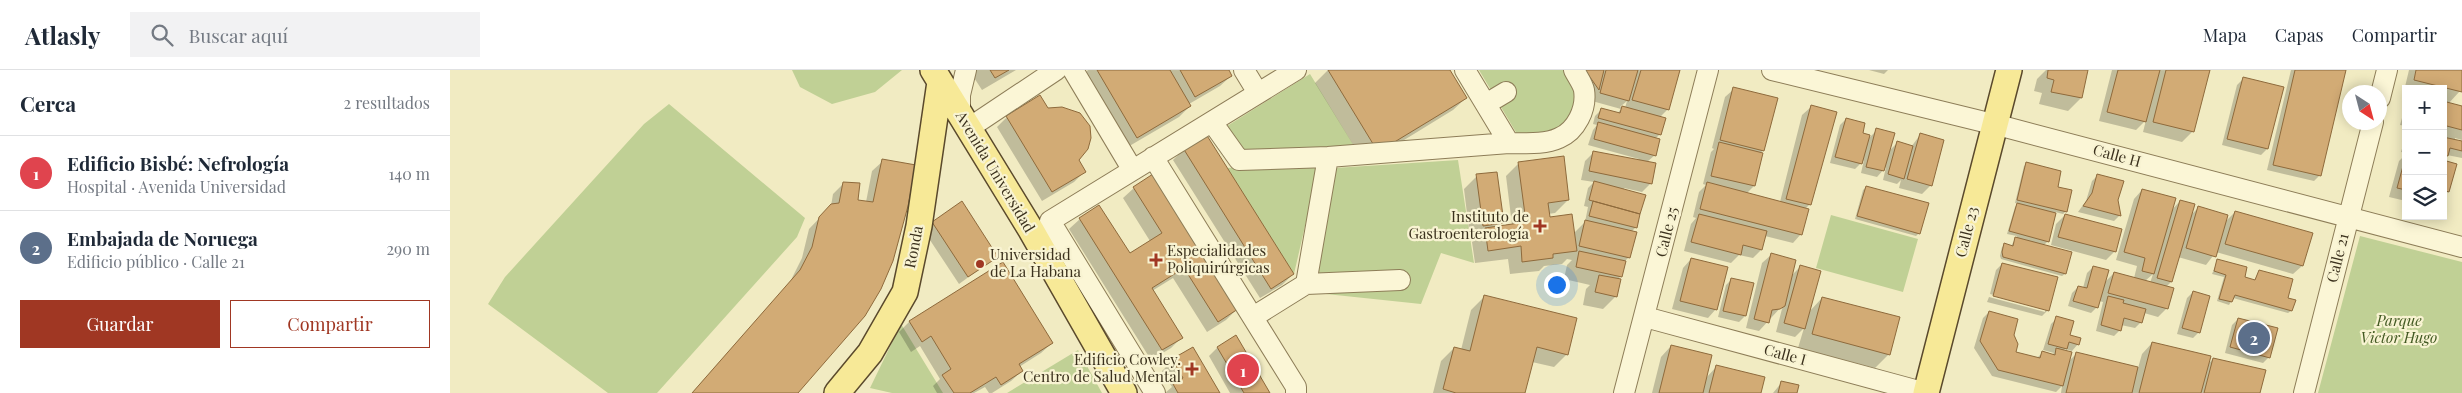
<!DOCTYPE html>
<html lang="es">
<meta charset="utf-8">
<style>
body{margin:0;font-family:"Playfair Display",serif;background:#f2f2f3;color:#1f2937}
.controls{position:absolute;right:15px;top:15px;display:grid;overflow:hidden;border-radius:0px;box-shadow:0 2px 12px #0003}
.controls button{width:45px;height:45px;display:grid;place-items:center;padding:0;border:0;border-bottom:1px solid #e0e1e3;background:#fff;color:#1f2937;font:25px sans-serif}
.compass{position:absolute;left:1892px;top:15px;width:45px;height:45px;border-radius:50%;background:#fff;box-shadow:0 2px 12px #0003;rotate:144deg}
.you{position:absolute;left:1106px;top:214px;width:18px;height:18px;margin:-12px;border:4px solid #fff;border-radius:50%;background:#1a73e8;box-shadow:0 0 0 8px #1a73e833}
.badge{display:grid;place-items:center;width:32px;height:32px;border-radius:50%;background:#a03723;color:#fff;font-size:16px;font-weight:700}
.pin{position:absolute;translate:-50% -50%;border:2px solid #fff;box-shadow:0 1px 5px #0006}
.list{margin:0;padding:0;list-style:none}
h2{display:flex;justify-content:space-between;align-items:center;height:65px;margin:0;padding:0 20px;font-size:21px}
h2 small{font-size:16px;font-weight:400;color:#747a83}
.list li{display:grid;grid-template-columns:32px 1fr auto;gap:15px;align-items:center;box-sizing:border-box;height:75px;padding:0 20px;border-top:1px solid #e0e1e3}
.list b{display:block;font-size:19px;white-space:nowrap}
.list p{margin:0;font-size:16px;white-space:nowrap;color:#747a83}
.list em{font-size:16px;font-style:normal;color:#747a83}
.actions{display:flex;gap:10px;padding:15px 20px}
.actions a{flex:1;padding:11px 0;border:1px solid #a03723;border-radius:0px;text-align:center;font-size:18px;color:#a03723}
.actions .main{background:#a03723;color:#fff}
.icon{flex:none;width:28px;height:28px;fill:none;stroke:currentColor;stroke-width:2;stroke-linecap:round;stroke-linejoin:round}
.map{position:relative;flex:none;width:2012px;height:323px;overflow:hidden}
header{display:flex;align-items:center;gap:30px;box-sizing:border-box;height:70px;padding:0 25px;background:#fff;border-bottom:1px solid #e0e1e3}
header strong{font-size:24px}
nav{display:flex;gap:28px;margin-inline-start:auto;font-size:18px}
.search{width:350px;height:45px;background:#f2f2f3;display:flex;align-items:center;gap:12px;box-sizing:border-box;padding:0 18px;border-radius:0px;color:#747a83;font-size:19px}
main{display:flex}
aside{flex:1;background:#fff}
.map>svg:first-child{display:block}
.green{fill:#c0d095}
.shadow{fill:#0003;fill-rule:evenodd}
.building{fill:#d2ab75;stroke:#8e6a3c}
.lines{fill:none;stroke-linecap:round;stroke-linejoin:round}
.minor-casing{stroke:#8d7d58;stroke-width:22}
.major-casing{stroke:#5a492c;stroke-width:28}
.minor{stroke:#fbf6d6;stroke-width:20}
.major{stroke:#f7e997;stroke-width:25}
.poi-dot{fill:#a03723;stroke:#f8f3d2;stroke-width:2}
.labels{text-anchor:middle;stroke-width:4.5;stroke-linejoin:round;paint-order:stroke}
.street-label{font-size:15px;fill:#3b311d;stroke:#f8f3d2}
.poi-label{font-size:15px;fill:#3b311d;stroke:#f8f3d2;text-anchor:end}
.park-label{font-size:15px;font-style:italic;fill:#425922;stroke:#f8f3d2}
</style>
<header>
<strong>Atlasly</strong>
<div class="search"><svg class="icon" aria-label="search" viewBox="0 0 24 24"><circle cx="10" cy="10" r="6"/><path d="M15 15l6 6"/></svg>Buscar aquí</div>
<nav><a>Mapa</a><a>Capas</a><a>Compartir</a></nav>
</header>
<main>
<aside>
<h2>Cerca<small>2 resultados</small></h2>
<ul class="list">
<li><span class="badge" style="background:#e0444e">1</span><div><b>Edificio Bisbé: Nefrología</b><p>Hospital · Avenida Universidad</p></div><em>140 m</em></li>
<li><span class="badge" style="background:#5c6f8a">2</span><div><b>Embajada de Noruega</b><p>Edificio público · Calle 21</p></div><em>290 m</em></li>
</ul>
<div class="actions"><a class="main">Guardar</a><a>Compartir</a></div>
</aside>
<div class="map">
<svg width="2012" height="323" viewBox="0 0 2012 323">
<rect width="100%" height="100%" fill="#f1ebc2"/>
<!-- green -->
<path class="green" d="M342,0H452L425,22L382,34L350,17Z
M1029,0H1113L1129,25L1112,62L1067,64Z
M860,4L904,76L790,81L774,58Z
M219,34L355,148L347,167L207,323H158L38,234L55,207L194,54Z
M1008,90L1024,193L991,183L971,234L857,222L885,98Z
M869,95L844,204L777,98Z
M1381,145L1468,169L1453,222L1366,198Z
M1910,166L2012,192V323H1868Z
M451,254L493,323H442L420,318Z
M628,280L652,323H557L562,320Z"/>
<!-- shadow -->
<path class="shadow" d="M519,0H566L532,20Z
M638,0H778L781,6L770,16L739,34L740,36L729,47L676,78L633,5Z
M878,0H999L1016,28L1003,40L915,94L865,13Z
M1126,0H1228L1218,39L1209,48L1210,64L1205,69V85L1197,92L1201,113L1192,122L1174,118L1186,157L1181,162L1179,187L1174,192L1171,206L1167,210L1166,226L1153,239L1133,235L1136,219L1140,215L1114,209L1117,195L1122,190L1117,189L1112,194L1094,196L1089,201L1060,204L1058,189L1025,193L1022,172L1027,167L1020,168L1014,119L1027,106L1052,152L1048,157L1062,155L1056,106L1069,93L1118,130L1105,143L1098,144L1099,148L1123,164L1135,152L1138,137L1134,136L1138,118L1144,112L1131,110L1135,91L1144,82L1189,91V89L1138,75L1143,60L1147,55L1143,54L1145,46L1151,40L1167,44L1171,39L1142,31L1144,22L1142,25ZM1177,31L1175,38L1170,37Z
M1419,0H1438L1434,4Z
M1596,0H1637L1631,28L1618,41L1589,34L1592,23L1584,21L1587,9Z
M1662,0H1759L1743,61L1732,72L1693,62L1696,50L1686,60L1649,51Z
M1841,0H1895L1870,105L1864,111L1817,100Z
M1959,0H2012L2010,21L1998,34L2012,37V70L2005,68V71L2012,73V88L1997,85L1993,89V19H1956L1954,21Z
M1793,9L1817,79L1811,85L1772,75L1787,15Z
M1284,19L1313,80L1310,84L1304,116L1296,124L1330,132L1352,45L1361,37L1360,134L1355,139L1351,164L1343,173L1315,166L1311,180L1303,188L1289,185L1281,193L1234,181L1241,154L1246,148L1243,147L1249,122L1256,115L1253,114L1261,82L1264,79L1262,78L1275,27Z
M1956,34V56L1950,55Z
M557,47L627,90L634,102L624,112L592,131L547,57Z
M1396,49L1418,69L1427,60L1438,82L1447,73L1461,77L1470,65L1481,115L1472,124L1449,118L1451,110L1447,114L1433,110L1436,97L1427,107L1411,103L1414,90L1405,99L1380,93L1390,55Z
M1956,65V83L1951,82Z
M734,79L843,204L832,215L810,228L723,90Z
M1956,84V131L1939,127L1949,91Z
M433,91L464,96L346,323H242L340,212L352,188L359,159L381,136L383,124L393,114L407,131L416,132L422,101Z
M1993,91L1998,122L1993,127Z
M1577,94L1606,118L1616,141L1613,144L1605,142L1598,171L1593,176L1615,204L1612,206L1551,189L1550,186L1552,177L1555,175L1561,176L1567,166L1557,164L1565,137L1568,133H1565L1574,96Z
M1648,105L1670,145L1664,151L1628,142L1636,131L1642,111Z
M1416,117L1469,163L1466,166L1405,149L1413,120Z
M684,118L787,239L776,250L757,262L723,208L702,221L731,268L721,278L701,290L619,159L630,149L649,137L679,185L700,171L673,128Z
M1692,120L1721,141L1730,131L1740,146L1748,138L1774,153L1785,142L1861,164L1852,196L1843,204L1766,182L1756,195L1728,187L1721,212L1716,217L1717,238L1708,247L1694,243L1691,252L1685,258L1671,255L1670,260L1664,266L1646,261L1653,232L1649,231L1647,237L1641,243L1618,236L1622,223L1628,217L1633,218L1637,203L1643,197L1654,213L1664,203L1684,208L1687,196L1666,190L1684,129ZM1703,204L1700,213L1695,211Z
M511,133L546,187L509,214L474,161L482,153Z
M1615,145L1665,181L1656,190L1601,175L1606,154Z
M1321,185L1341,206L1350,197L1358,243L1372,228L1439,284L1425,298L1348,278L1354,258L1345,267L1326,262L1333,235L1309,261L1296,258L1312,193Z
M1241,189L1266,239L1258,248L1222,239L1233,198Z
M1768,190L1793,208L1804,211L1809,201L1837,229L1841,241L1838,243L1783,228L1779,235L1767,231L1774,207L1762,204Z
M1552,194L1598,240L1592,246L1537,232L1539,227L1595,242V239L1540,224L1546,200Z
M1282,209L1295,246L1289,252L1268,247L1276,215Z
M1743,222L1749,262L1743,268L1727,264L1737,228Z
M1034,227L1117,284L1104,297L1082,292L1074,323H983L991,291L1004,278L1011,280L1021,240Z
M1539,242L1562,265L1565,283L1587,288L1592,283L1601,285L1604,283L1593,280L1601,254L1607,248L1618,266L1628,274L1622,281L1615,279L1613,281L1618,292L1627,283L1688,298L1692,284L1702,273L1757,295L1763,289L1809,323H1611L1612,316L1606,322L1542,306L1524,278L1533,248Z
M1788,249L1819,287L1813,293L1775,283L1782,255Z
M459,252L602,273L591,283L569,297L572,301L561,311L542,323H539L535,317L524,323H487L483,316L490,309L470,276L461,282L449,262Z
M786,267L818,323H780L759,286L767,278Z
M1221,276L1256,308L1267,296L1310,323H1202L1211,287Z
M723,290L769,323H715L722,317L712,301Z
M1332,312L1346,323H1323Z"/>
<!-- building -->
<path class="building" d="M540,0H559L545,8Z
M647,0H720L741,36L687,68Z
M730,0H779L782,6L745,27Z
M878,0H1000L1017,28L928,82Z
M1135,0H1154L1149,20Z
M1156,0H1188L1179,31L1150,23Z
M1191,0H1230L1219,40L1182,30Z
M1598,0H1638L1632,28L1601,22L1604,10L1597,8Z
M1668,0H1710L1696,52L1657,42Z
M1716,0H1760L1744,62L1703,52Z
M1845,0H1896L1871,106L1823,95Z
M1966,0H2012V22L1964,10Z
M1793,7L1834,17L1818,79L1777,69Z
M1283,17L1328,28L1314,81L1270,70Z
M590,25L598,38L612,37L630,43L640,56L641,68L638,79L629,90L636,102L602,122L556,46Z
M1993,31L2012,36V60L1993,55Z
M1361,35L1387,42L1361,135L1336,129Z
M1172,36L1216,48L1211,65L1148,48L1151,38L1170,43Z
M1396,48L1415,53L1413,63L1420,65L1412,94L1385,87Z
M1148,52L1210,69L1206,86L1144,69Z
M1426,58L1445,63L1434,101L1416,97Z
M1470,63L1494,70L1482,116L1457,109Z
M756,64L844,204L821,219L733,78Z
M1993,67L2012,71V81L2000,78L1998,86L1993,85Z
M1447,71L1463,76L1454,109L1438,104Z
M1269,72L1313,83L1305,116L1261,106Z
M1143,81L1206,93L1202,114L1139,101Z
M1956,85V120L1947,118Z
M1114,86L1119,130L1098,133L1100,147L1122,144L1127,181L1103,184V188L1072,192L1071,176L1038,181L1035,158L1076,152L1068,92Z
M432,89L466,95L458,136L443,191L431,219L415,246L348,323H242L350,200L362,177L369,147L381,134L389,133L393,112L410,113L408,130L423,132Z
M1993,90L2007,94L1999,122L1993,120Z
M1576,92L1611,101L1608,117L1622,120L1617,142L1567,130Z
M1047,102L1054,153L1033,156L1026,104Z
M703,104L788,239L768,252L734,198L702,218L733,268L712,280L629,148L649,135L680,183L712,163L683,117Z
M1647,104L1674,111L1668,130L1671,146L1633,136L1642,123Z
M1144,111L1196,125L1190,144L1139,130Z
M1257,112L1359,139L1352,165L1250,139Z
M1416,116L1479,133L1470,164L1407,146Z
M1692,119L1726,128L1704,204L1692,201L1695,188L1674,182Z
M1730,130L1745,134L1722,212L1707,208Z
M512,131L548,187L518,207L482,152Z
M1143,131L1190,144L1187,158L1139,146Z
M1567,133L1606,143L1599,172L1559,161Z
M1748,136L1778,145L1766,187L1736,178Z
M1785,141L1863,163L1853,196L1775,174Z
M1249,144L1317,161L1312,180L1293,175L1291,185L1241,172Z
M1615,144L1672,159L1666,182L1608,167Z
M1135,150L1187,162L1180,188L1129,176Z
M1565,167L1622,182L1616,204L1553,187L1552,182L1554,173L1563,176Z
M1129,181L1176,191L1172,207L1126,197Z
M1321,183L1346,190L1335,236L1330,239L1322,240L1319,253L1304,249Z
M1241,188L1278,197L1267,240L1230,231Z
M1767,189L1797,197L1795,207L1805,210L1809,200L1843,209L1838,228L1846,230L1842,241L1785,225L1782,232L1769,229L1776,205L1764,201Z
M553,192L603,273L569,294L573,301L551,315L546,307L520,323H504L492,305L501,299L481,266L472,272L459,251Z
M1552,193L1608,207L1599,241L1543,226Z
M1350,195L1371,201L1355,259L1334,253Z
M1643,196L1659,200L1648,238L1623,231L1628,216L1637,218Z
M1664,202L1724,218L1718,239L1658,223Z
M1149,205L1171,209L1167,227L1145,222Z
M1281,208L1304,213L1296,246L1273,241Z
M1743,221L1760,226L1750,263L1732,258Z
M1034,225L1127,248L1118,285L1087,277L1075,323H1006L993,319L1004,277L1020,281Z
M1658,226L1674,230L1673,233L1696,239L1692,253L1674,248L1671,261L1651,255Z
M1372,227L1450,247L1440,285L1362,264Z
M1539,241L1568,249L1564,265L1568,274L1566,282L1590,288L1592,281L1605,285L1606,278L1622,282L1613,316L1548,300L1530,271Z
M1606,246L1624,251L1620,265L1631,268L1629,275L1619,272L1617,279L1598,274Z
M1788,248L1828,258L1820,288L1780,277Z
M786,265L820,323H794L767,277Z
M1702,272L1761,286L1751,323H1689Z
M1221,275L1262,285L1253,323H1209Z
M743,277L770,323H728L723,314L733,308L722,289Z
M1626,282L1688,297L1682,323H1616Z
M1763,288L1816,300L1810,323H1754Z
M1266,295L1315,307L1311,323H1259Z
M1331,311L1349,315L1347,323H1328Z"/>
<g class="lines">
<defs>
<path id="minor" d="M623,0L682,99
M794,0L808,23
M1015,0L1059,73
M1322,0L1559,58L2012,177
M1930,28L1937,0
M1036,34L1056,22
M510,44V25L516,0
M762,52L789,90L878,87L1059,73C1075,73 1094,75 1109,68C1126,61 1137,39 1134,20C1133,14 1127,6 1124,0
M519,58L606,0
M703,87L846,317V323
M856,214L950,210
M803,247L856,214L878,87
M1195,247L1476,323
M705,323L600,151L846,0
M1174,323L1258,0
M1854,323L1923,52"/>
<path id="major" d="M483,0L581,160L674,323
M387,323L420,283L455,222L469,156L490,12
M1476,323L1559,0"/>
</defs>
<!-- minor casing -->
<use href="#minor" class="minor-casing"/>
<!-- major casing -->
<use href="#major" class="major-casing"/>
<!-- minor -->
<use href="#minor" class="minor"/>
<!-- major -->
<use href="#major" class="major"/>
</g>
<!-- markers -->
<g class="poi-dot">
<path d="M1087.5 148.5h5v5h5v5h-5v5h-5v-5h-5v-5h5z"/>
<path d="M703.5 182.5h5v5h5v5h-5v5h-5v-5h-5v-5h5z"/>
<circle cx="530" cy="194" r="5"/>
<path d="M739.5 291.5h5v5h5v5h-5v5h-5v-5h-5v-5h5z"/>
</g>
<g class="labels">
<!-- street labels -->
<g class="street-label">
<text transform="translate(1667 86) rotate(15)" y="5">Calle H</text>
<text transform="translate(545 102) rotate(59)" y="5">Avenida Universidad</text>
<text transform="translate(1217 162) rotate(-76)" y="5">Calle 25</text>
<text transform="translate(1517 162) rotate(-76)" y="5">Calle 23</text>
<text transform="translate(464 177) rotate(-79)" y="5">Ronda</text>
<text transform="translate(1888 188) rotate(-76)" y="5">Calle 21</text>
<text transform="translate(1335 285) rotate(15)" y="5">Calle I</text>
</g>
<!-- poi labels -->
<g class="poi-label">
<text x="1079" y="152">Instituto de<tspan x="1079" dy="17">Gastroenterología</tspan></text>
<text x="717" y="186" text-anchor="start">Especialidades<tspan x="717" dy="17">Poliquirúrgicas</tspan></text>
<text x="540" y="190" text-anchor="start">Universidad<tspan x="540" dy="17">de La Habana</tspan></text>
<text x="731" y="295">Edificio Cowley.<tspan x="731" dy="17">Centro de Salud Mental</tspan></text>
</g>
<!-- park labels -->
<g class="park-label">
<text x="1949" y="256">Parque<tspan x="1949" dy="17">Victor Hugo</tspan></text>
</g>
</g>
</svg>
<div class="controls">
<button>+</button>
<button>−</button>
<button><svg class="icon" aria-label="layers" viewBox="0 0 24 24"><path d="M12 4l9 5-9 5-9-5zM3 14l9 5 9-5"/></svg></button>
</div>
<svg class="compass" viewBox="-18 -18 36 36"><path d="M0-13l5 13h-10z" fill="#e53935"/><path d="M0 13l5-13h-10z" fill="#747a83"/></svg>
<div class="you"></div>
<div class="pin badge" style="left:793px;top:300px;background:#e0444e">1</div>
<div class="pin badge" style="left:1804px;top:268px;background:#5c6f8a">2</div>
</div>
</main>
